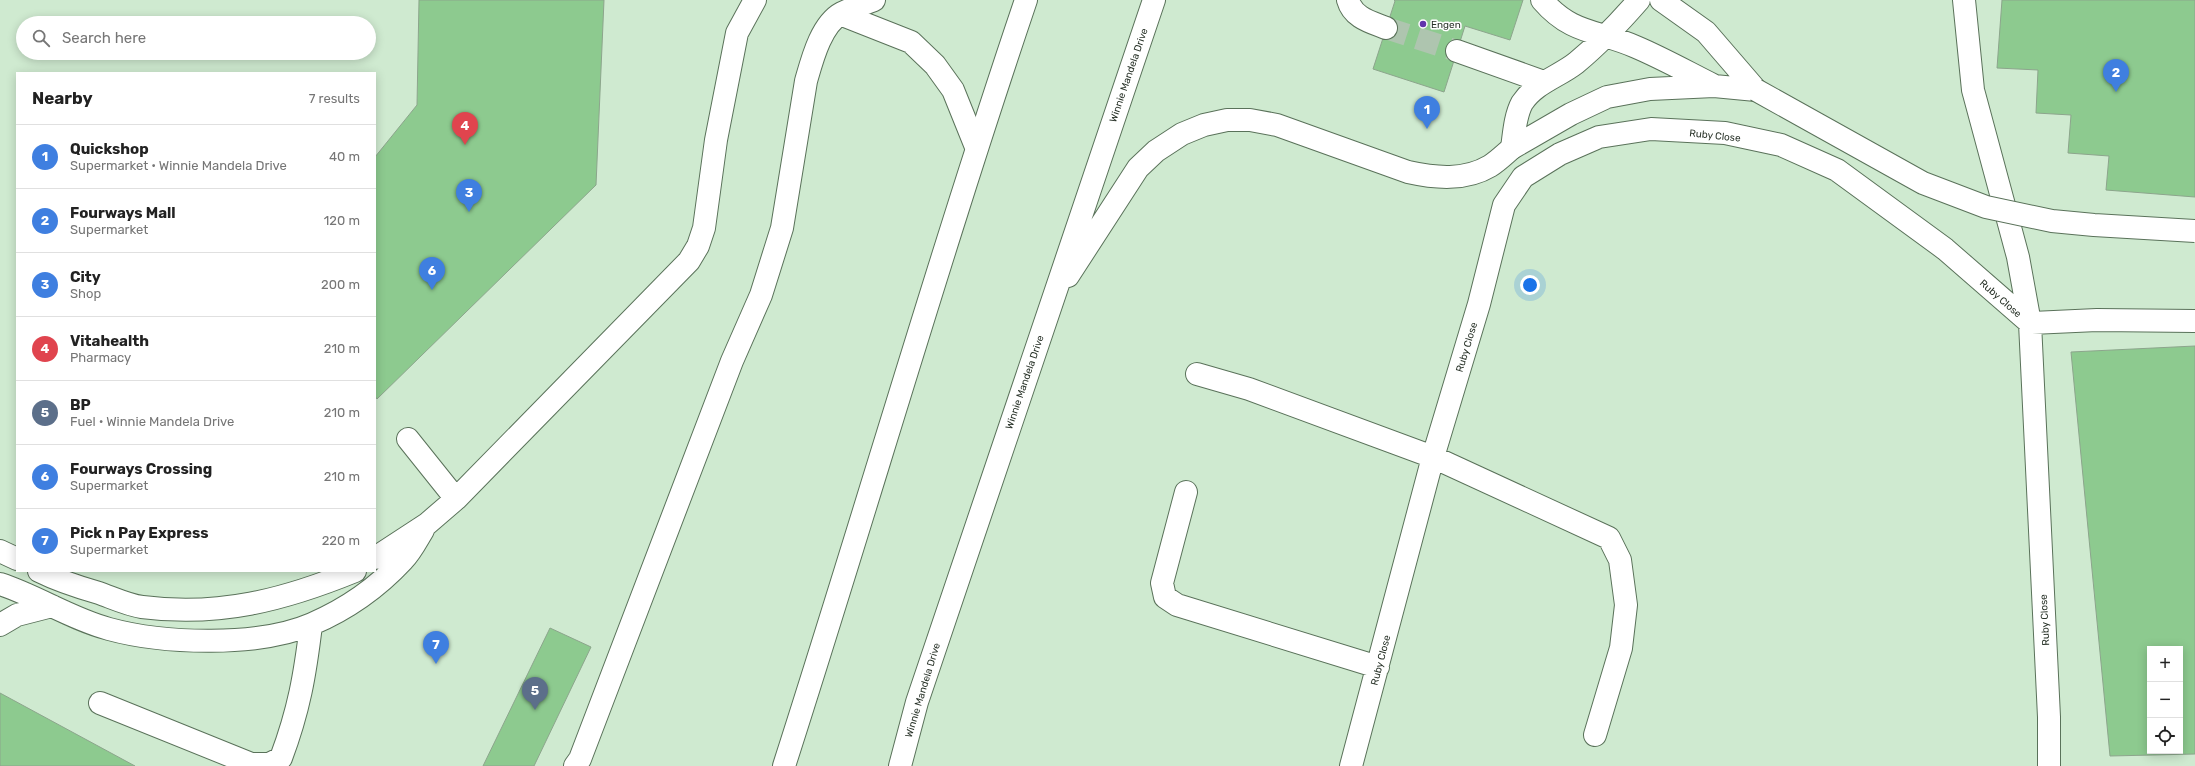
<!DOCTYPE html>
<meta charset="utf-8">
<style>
body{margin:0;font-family:Rubik,sans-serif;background:#f2f2f2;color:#222}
.controls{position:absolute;right:12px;bottom:12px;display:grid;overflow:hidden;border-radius:0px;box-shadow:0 2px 10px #0003}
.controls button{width:36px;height:36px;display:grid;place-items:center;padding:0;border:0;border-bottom:1px solid #e0e0e0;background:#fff;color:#222;font:20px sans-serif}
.you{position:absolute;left:1530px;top:285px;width:14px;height:14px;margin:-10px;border:3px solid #fff;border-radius:50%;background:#1a73e8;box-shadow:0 0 0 6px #1a73e833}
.badge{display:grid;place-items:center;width:26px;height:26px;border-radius:50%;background:#0f766e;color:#fff;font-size:13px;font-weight:700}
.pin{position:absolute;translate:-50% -33px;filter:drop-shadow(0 1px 2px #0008)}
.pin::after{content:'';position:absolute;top:21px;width:14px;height:12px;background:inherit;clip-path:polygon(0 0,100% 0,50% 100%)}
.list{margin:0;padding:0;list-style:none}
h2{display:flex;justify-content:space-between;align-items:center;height:52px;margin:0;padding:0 16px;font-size:17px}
h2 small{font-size:13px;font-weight:400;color:#767676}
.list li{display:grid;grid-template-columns:26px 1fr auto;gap:12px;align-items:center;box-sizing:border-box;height:64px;padding:0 16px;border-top:1px solid #e0e0e0}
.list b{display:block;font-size:15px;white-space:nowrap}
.list p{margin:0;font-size:13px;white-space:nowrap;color:#767676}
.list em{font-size:13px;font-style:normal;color:#767676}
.icon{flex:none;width:22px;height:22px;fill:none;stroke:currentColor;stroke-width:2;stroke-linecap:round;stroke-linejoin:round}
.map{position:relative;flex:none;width:2195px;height:766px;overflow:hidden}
.search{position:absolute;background:#fff;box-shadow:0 2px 10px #0003;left:16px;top:16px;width:360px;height:44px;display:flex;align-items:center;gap:10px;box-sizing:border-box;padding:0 14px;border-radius:22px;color:#767676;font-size:15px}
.panel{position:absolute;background:#fff;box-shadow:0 2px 10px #0003;left:16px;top:72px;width:360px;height:500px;border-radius:0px}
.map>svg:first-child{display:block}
.building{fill:#8dca8f;stroke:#8ca58c;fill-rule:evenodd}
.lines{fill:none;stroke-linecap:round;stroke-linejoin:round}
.minor-tunnel{stroke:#aec5af;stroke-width:22;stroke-dasharray:22 11;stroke-linecap:butt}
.minor-casing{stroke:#5a725a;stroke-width:24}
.major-casing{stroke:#5a725a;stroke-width:24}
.minor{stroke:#fff;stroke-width:22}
.major{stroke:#fff;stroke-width:22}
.minor-bridge-casing{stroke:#5a725a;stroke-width:24;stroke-linecap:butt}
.minor-bridge{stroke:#fff;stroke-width:22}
.poi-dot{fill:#6135ac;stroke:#fff;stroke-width:1.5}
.labels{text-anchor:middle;stroke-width:3;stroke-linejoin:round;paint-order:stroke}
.poi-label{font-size:10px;fill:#293329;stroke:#fff;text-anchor:start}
.street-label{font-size:10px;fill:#293329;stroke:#fff}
</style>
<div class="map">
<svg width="2195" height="766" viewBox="0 0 2195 766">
<rect width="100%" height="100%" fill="#cfead0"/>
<!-- building -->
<path class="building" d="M419,0H604L596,185L377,399L375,396V157L417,105Z
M1394,0H1523L1510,40L1465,26L1444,92L1373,69L1395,1Z
M2002,0H2195V197L2106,190L2109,156L2068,153L2071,115L2036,113L2038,70L1997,68Z
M2195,346V754L2110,756L2071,352ZM2150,649H2180V751H2150Z
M550,628L591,647L534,766H483Z
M0,693L135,766H0Z"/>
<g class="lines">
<!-- minor-tunnel -->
<path class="minor-tunnel" d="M1386,28L1457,51"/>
<defs>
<path id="minor" d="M1348,0C1353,18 1371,22 1386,28
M1542,0C1572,35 1598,30 1636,47C1662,58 1687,72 1713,85
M1661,0L1706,32L1756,90
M1964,0L1973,90L2018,257L2030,323L2097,320L2195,321
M840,14L911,42L935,65L953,90L976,147
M1457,51L1544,82
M1512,148L1571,114L1607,97L1650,89L1714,86L1756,90
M1512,148C1514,134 1515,116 1522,103C1535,83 1558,77 1576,63C1599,44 1619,23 1639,0
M1197,374L1249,389L1433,457L1609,538L1620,560L1626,605L1621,648L1595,735
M408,439L456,499
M1186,492L1162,583L1165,597L1177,605L1378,667
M0,551L17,559
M375,558L427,524L456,499L689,261L698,246L704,228L716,140L737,33L755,0
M39,571C59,581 78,587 99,593C113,598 128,605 142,607C219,617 284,600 355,571
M0,584C37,596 71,619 109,629C164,644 259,647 312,624C347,609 377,588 403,560C411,552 417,540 423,530
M0,625L17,615L52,606
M100,703L251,764H269L281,758C299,710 305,675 311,625
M575,766L580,759L732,361L761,295L782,228L806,81C812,60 821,24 842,13C852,8 864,4 874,0
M1351,766L1433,457L1479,304L1504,205L1523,177L1560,154L1599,137L1651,129L1725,133L1781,145L1837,170L1945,249L2030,323L2049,717V766"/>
<path id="major" d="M1068,276L1138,168L1156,151L1182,134L1204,125L1227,120H1250L1277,125L1408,172C1435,178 1465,181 1490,166C1498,161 1505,154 1512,148
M784,766C866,511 940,254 1026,0
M900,766L917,702L1154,0"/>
</defs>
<!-- minor casing -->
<use href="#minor" class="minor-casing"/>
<!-- major casing -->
<use href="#major" class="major-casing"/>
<!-- minor -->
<use href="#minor" class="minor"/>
<!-- major -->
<use href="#major" class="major"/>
<defs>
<path id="minor-bridge" d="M1756,90L1923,183L1986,207L2052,221L2094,225L2195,231"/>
</defs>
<!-- minor-bridge casing -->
<use href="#minor-bridge" class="minor-bridge-casing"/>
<!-- minor-bridge -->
<use href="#minor-bridge" class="minor-bridge"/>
</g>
<!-- markers -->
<circle class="poi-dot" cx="1423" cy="24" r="4"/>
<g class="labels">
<!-- poi labels -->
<g class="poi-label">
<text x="1431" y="28">Engen</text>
</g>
<!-- street labels -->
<g class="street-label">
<text transform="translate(1128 75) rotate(-71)" y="4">Winnie Mandela Drive</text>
<text transform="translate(1715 135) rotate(6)" y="4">Ruby Close</text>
<text transform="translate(2001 298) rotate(41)" y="4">Ruby Close</text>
<text transform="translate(1466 347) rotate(-73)" y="4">Ruby Close</text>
<text transform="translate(1024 382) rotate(-71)" y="4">Winnie Mandela Drive</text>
<text transform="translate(2044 620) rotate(-93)" y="4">Ruby Close</text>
<text transform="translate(1380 660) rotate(-75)" y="4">Ruby Close</text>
<text transform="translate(922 690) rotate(-73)" y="4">Winnie Mandela Drive</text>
</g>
</g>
</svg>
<div class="controls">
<button>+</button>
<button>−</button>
<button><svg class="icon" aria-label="locate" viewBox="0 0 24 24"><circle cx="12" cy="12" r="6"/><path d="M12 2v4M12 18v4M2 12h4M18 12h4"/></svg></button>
</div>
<div class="you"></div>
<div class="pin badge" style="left:1427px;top:129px;background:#3f7fe0">1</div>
<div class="pin badge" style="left:2116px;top:92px;background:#3f7fe0">2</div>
<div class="pin badge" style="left:469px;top:212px;background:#3f7fe0">3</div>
<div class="pin badge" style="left:465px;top:145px;background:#e0444e">4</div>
<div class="pin badge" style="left:535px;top:710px;background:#5c6f8a">5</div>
<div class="pin badge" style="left:432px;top:290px;background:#3f7fe0">6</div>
<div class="pin badge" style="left:436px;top:664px;background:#3f7fe0">7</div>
<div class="search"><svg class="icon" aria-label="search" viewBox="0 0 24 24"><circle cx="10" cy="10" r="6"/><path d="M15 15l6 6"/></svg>Search here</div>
<section class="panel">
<h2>Nearby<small>7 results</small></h2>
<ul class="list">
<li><span class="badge" style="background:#3f7fe0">1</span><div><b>Quickshop</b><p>Supermarket · Winnie Mandela Drive</p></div><em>40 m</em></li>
<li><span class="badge" style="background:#3f7fe0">2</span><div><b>Fourways Mall</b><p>Supermarket</p></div><em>120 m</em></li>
<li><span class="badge" style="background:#3f7fe0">3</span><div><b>City</b><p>Shop</p></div><em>200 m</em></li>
<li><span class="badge" style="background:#e0444e">4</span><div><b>Vitahealth</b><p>Pharmacy</p></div><em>210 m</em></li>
<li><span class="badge" style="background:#5c6f8a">5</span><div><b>BP</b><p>Fuel · Winnie Mandela Drive</p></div><em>210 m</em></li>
<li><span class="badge" style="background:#3f7fe0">6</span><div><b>Fourways Crossing</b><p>Supermarket</p></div><em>210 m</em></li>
<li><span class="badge" style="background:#3f7fe0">7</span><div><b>Pick n Pay Express</b><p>Supermarket</p></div><em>220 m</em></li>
</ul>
</section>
</div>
